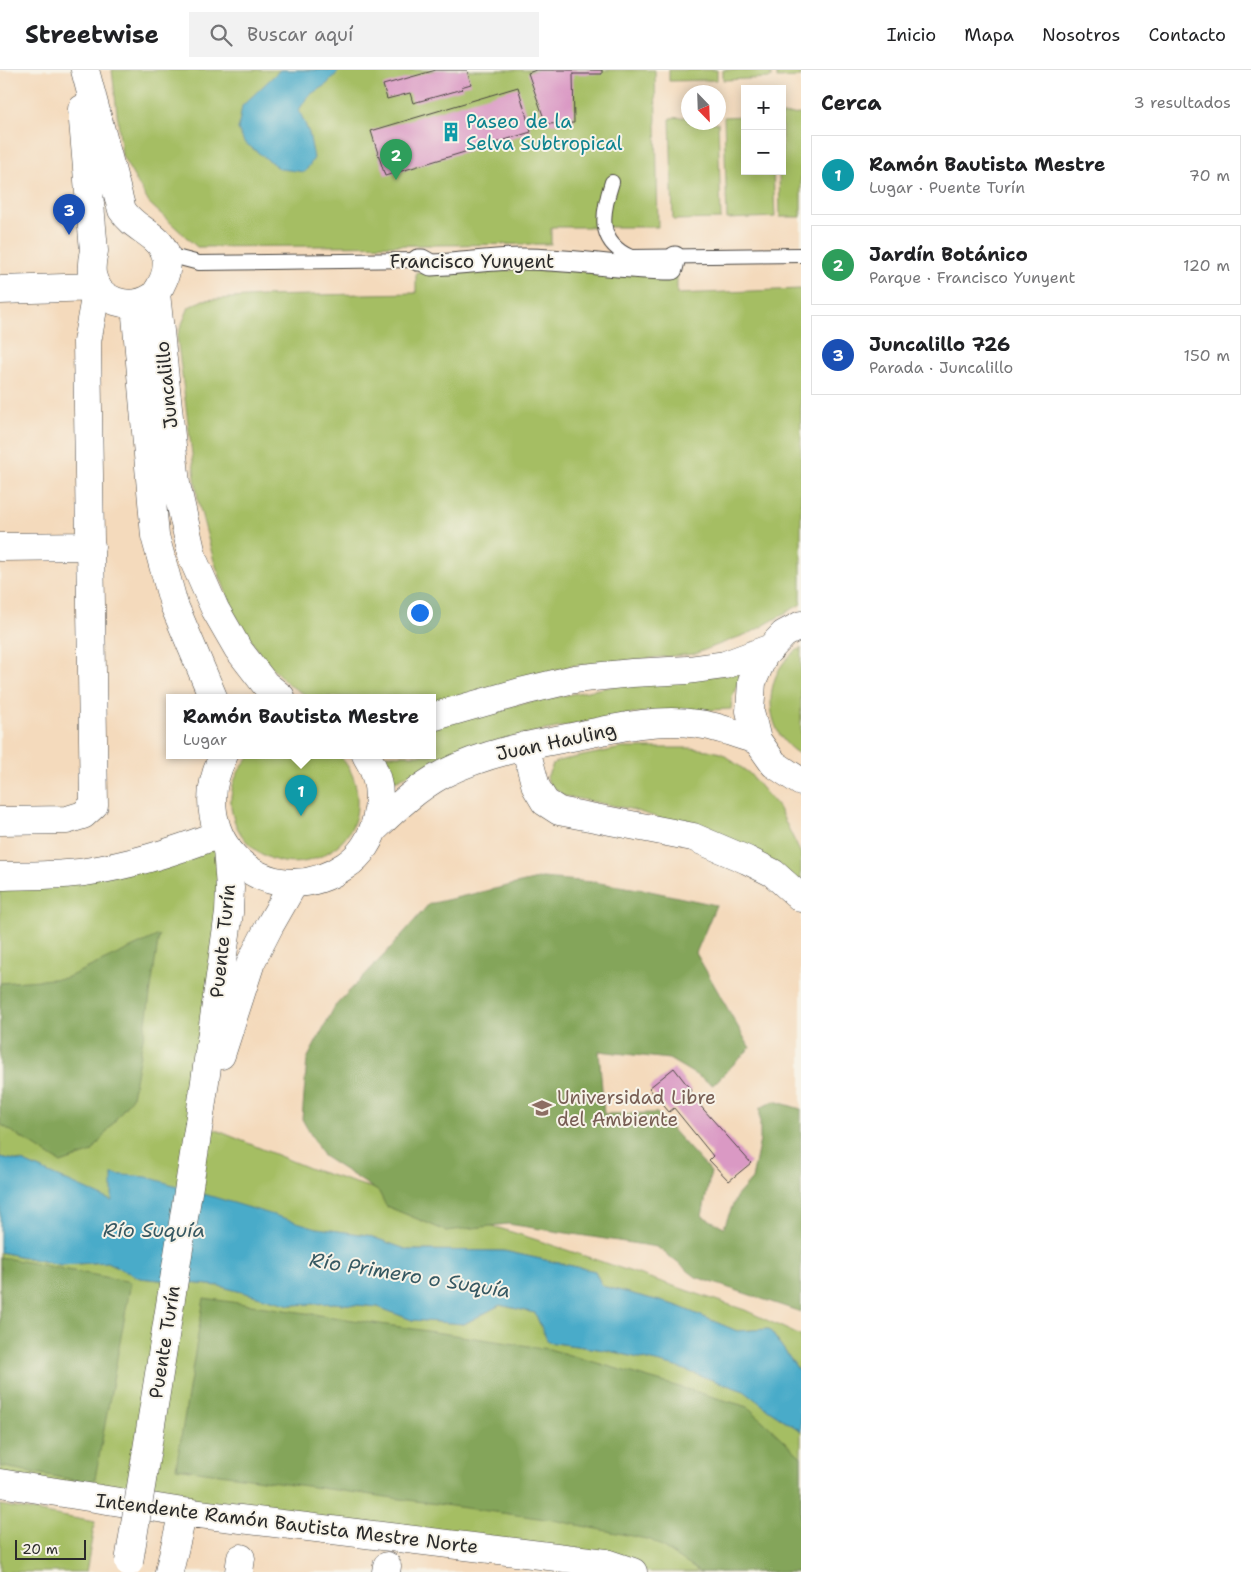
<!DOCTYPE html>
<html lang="es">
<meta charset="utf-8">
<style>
body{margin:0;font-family:"Shantell Sans",sans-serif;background:#f2f2f2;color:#202124}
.controls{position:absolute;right:15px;top:15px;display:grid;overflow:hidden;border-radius:0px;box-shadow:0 2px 12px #0003}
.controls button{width:45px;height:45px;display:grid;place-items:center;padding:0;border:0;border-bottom:1px solid #e0e0e0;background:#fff;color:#202124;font:25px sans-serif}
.compass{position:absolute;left:681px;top:15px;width:45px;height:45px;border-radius:50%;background:#fff;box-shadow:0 2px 12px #0003;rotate:157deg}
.scale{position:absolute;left:15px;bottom:12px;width:71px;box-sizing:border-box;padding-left:5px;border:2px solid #2b2b2b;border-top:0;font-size:14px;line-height:18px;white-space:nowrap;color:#2b2b2b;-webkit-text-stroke:4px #f7f3e8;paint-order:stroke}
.you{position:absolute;left:419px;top:542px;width:18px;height:18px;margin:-12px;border:4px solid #fff;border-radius:50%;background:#1a73e8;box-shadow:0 0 0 8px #1a73e833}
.badge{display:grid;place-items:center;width:32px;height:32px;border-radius:50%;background:#1f6fb2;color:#fff;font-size:16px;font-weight:700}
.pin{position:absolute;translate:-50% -41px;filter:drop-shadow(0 1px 2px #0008)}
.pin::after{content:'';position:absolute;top:26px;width:18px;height:15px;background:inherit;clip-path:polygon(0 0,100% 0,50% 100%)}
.popup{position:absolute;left:166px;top:624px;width:270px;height:65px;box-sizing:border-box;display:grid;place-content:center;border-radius:0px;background:#fff;filter:drop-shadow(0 1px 4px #0005);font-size:16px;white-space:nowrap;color:#757577}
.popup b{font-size:19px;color:#202124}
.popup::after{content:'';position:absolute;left:50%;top:100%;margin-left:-10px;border:10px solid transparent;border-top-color:#fff}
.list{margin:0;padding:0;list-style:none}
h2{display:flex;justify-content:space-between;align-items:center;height:65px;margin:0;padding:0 20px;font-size:21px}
h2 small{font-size:16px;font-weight:400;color:#757577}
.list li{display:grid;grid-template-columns:32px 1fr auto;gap:15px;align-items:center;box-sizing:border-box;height:80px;margin:0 10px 10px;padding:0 10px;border:1px solid #e0e0e0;border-radius:0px}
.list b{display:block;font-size:19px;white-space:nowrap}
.list p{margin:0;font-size:16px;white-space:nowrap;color:#757577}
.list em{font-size:16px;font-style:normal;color:#757577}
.icon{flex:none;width:28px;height:28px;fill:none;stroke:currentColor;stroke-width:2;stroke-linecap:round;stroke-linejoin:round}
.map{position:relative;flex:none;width:801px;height:1502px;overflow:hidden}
header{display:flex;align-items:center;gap:30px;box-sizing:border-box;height:70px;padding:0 25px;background:#fff;border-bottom:1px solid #e0e0e0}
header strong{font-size:24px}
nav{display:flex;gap:28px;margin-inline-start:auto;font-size:18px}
.search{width:350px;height:45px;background:#f2f2f2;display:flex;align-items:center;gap:12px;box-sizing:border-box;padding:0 18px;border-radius:0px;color:#757577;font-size:19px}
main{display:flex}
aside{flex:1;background:#fff}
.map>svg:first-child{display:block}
.green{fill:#a5be64;stroke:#687448}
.forest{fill:#84a55a;stroke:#586842}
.water{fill:#4aabc9;stroke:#3a6b7a}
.building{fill:#da99c4}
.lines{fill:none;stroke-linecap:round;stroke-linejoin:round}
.service-casing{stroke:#494541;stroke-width:16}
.pedestrian-casing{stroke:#494541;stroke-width:23}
.minor-casing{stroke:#494541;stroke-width:29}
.secondary-casing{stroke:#494541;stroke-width:29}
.primary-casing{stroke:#494541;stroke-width:29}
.service{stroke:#fff;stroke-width:14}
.pedestrian{stroke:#fff;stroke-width:21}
.minor{stroke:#fff;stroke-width:28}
.secondary{stroke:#fff;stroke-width:28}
.primary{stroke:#fff;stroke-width:28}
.secondary-bridge-casing{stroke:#494541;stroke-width:29;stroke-linecap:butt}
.secondary-bridge{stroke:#fff;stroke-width:28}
.labels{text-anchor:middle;stroke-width:4;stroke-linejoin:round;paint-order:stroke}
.culture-label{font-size:19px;fill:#0d838f;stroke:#f7f3e8;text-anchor:start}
.street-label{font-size:19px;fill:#2b2b2b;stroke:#f7f3e8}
.education-label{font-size:19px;fill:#785e54;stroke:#f7f3e8;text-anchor:start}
.water-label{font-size:20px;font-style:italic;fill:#365862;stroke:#f7f3e8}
</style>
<header>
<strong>Streetwise</strong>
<div class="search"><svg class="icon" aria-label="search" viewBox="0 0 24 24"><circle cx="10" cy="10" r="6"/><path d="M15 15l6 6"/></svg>Buscar aquí</div>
<nav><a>Inicio</a><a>Mapa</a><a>Nosotros</a><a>Contacto</a></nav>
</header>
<main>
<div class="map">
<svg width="801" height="1502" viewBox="0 0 801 1502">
<rect width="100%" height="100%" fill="#f7f3e8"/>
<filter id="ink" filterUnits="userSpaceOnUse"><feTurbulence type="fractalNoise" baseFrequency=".02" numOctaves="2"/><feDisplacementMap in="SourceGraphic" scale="10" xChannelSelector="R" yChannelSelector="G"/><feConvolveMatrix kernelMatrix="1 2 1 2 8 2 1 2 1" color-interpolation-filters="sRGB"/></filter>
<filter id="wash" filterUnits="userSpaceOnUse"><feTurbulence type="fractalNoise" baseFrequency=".0096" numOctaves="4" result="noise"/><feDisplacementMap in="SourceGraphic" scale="20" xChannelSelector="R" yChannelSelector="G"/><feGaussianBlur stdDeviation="1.12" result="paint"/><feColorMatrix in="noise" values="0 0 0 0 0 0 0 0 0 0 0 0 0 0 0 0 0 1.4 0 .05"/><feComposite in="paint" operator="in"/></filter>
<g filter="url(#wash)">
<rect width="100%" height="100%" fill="#f4dabc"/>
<!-- green -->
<path class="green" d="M112,0H655L658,157H551V174L197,177L149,133L122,86Z
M669,0H717V10L669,11Z
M723,0H771V8L723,10Z
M777,0H801V7L777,8Z
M801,44V147H780L779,101H782V45Z
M745,46V101H773L775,147L727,149L724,47Z
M688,47V52L718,53L721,149L673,150L670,48Z
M521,200L677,202V224L801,219V534L752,562L694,584L572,596L432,634V627H309L289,615L260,585L234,543L214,491L198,431L177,266L189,237L203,230L262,226L416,223V202Z
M801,578V685C761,664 761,599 801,578Z
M742,603L732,627L731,639L637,643L525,664L464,679L395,711L384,685H432V657L514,635L630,613Z
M622,678H690L708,680L721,683L749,703L778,737L801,784V818L735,772L630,739L564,726L549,714L547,707L553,694L558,691Z
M251,685H338C353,698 358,717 357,736C357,751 348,768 337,776C272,829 193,745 251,685Z
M227,778L199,1053L311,1099L534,1169L745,1240L801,1266V1300L797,1298L769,1259L737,1261L675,1235L602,1216L595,1201L504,1181L408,1180L367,1165L113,1132L24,1092L0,1087V806Z
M0,1182L61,1195L107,1192L140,1208L219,1216L291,1235L334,1233L378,1237L412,1250L464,1254L500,1235L535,1243L548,1272L605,1280L674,1296L745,1321L769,1340L801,1361V1502H633L0,1413Z
M0,1435L95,1452L86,1502H0Z"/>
<!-- forest -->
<path class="forest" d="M542,808L593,812L645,820L716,835L696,883L750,978L713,1015L669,989L599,981L604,1044L657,1043L711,1102L702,1146L724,1157L736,1127L752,1109L760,1070V1038L774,1031L801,1039V1242L696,1207L657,1177L508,1154L446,1161L386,1136L379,1122L323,1086L302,1049L307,989L335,936L385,884L429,834Z
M159,865L146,952L132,1027L92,1082L61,1093L0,1054V913L66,908Z
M0,1187L131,1212L94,1414L0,1396Z
M204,1228L549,1279L748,1337L801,1387V1502H700L651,1470L553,1450L176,1398Z"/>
<!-- water -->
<path class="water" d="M280,0H340L327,14L308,26L299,40L309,63L314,88L305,102L280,99L244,72L238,59L242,36Z
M0,1087L24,1092L112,1131V1104L147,1107L317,1158L367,1165L408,1180L504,1181L595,1201L602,1216L675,1235L737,1261L769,1259L797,1298L801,1300V1361L769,1340L744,1321L673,1296L605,1280L548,1272L535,1243L500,1235L464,1254L412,1250L378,1237L334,1233L291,1235L219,1216L140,1208L107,1192L61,1195L0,1182Z"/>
<g id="blocks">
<!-- building -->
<path class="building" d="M436,0H467L471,14L461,17L463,19L413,33L410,23L387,29L383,15Z
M536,0H602V4H573L574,53L546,54L528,3Z
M518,17L531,62L385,106L371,61Z
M674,998L691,1020L689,1023L751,1093L729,1111L709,1090L713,1086L674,1038L669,1042L649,1018Z"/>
</g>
</g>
<g filter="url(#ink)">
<use href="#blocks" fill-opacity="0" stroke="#494541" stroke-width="1"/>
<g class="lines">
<defs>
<path id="service" d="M612,112C602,143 596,172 631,187L801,185
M165,179L176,187L199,193L418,190"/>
<path id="pedestrian" d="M418,190H422L431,195C461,194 492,189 523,189C573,189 622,199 672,199L675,187"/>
<path id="minor" d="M0,220L97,217L87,272L94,735L83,745L67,750L0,751
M0,477L91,476
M525,676L536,717L545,732L559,741L693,767L747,790L773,803L801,828
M239,1502L241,1488
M386,1502L387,1496"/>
<path id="secondary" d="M85,0L122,140C131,154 144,159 155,169C173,184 168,206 156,223L176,414L193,489L215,539L238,579L265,614L281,627
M82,39L94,181C92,189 91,196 92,204C97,232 130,241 152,227
M135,234L155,466L174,535L213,627
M221,985L251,892L270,855L294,813
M199,1053L229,843L230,818L227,778"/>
<path id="primary" d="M801,555L784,564L764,585L752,612L750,641L757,670L774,694L801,712
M432,647L524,621L574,609L632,603L688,600L725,595L771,578
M224,685C180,768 267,849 345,796C361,786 372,768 376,750C382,727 379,705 366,685
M375,758C396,738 417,718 443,704C487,682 534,674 582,665C620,657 659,648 698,654C718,656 738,665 757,670
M0,806C28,805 57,806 85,802C133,795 174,782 219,764
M0,1413L183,1442L606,1493L633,1502
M169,1502L183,1442"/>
</defs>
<!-- service casing -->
<use href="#service" class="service-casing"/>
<!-- pedestrian casing -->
<use href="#pedestrian" class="pedestrian-casing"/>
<!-- minor casing -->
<use href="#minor" class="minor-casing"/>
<!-- secondary casing -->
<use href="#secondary" class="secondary-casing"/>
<!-- primary casing -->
<use href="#primary" class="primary-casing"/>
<!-- service -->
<use href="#service" class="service"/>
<!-- pedestrian -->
<use href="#pedestrian" class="pedestrian"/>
<!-- minor -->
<use href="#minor" class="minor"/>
<!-- secondary -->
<use href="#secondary" class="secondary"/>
<!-- primary -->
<use href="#primary" class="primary"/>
<defs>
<path id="secondary-bridge" d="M129,1492L199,1053"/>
</defs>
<!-- secondary-bridge casing -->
<use href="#secondary-bridge" class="secondary-bridge-casing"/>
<!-- secondary-bridge -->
<use href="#secondary-bridge" class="secondary-bridge"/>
</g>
</g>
<!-- icons -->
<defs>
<symbol id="building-bare" viewBox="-9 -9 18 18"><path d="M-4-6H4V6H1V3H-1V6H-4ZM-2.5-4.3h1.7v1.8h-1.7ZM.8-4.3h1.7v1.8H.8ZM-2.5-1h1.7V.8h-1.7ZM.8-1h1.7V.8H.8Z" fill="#0f9aa8" stroke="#f7f3e8" stroke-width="2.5" paint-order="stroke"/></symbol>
<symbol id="university-bare" viewBox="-9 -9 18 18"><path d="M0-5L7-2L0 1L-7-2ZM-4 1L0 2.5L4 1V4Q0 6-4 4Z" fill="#8d6e63" stroke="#f7f3e8" stroke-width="2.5" paint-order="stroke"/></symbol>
</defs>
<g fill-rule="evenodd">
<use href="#building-bare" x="437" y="48" width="28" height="28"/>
<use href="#university-bare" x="528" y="1024" width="28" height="28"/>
</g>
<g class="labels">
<!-- culture labels -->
<g class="culture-label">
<text x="466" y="58">Paseo de la<tspan x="466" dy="22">Selva Subtropical</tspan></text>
</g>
<!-- street labels -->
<g class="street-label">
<text x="472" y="198">Francisco Yunyent</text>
<text transform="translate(166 315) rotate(-96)" y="7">Juncalillo</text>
<text transform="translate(556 671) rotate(-12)" y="7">Juan Hauling</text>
<text transform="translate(222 871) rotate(-84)" y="7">Puente Turín</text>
<text transform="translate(164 1272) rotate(-81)" y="7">Puente Turín</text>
<text transform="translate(287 1453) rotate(7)" y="7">Intendente Ramón Bautista Mestre Norte</text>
</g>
<!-- education labels -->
<g class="education-label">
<text x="557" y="1034">Universidad Libre<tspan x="557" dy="22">del Ambiente</tspan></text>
</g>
<!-- water labels -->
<g class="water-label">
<text x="154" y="1167">Río Suquía</text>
<text transform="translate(410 1205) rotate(9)" y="7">Río Primero o Suquía</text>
</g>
</g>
</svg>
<div class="controls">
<button>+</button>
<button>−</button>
</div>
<svg class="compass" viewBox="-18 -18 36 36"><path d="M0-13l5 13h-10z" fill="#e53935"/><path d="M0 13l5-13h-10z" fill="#757577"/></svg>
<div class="scale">20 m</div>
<div class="you"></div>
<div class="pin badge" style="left:301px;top:746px;background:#0f9aa8">1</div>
<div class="popup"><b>Ramón Bautista Mestre</b>Lugar</div>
<div class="pin badge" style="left:396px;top:110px;background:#2e9e5b">2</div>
<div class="pin badge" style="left:69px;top:165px;background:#1a4fb4">3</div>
</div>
<aside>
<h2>Cerca<small>3 resultados</small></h2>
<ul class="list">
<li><span class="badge" style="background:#0f9aa8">1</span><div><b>Ramón Bautista Mestre</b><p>Lugar · Puente Turín</p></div><em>70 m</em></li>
<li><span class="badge" style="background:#2e9e5b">2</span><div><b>Jardín Botánico</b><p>Parque · Francisco Yunyent</p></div><em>120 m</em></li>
<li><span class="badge" style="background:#1a4fb4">3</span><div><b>Juncalillo 726</b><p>Parada · Juncalillo</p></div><em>150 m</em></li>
</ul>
</aside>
</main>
